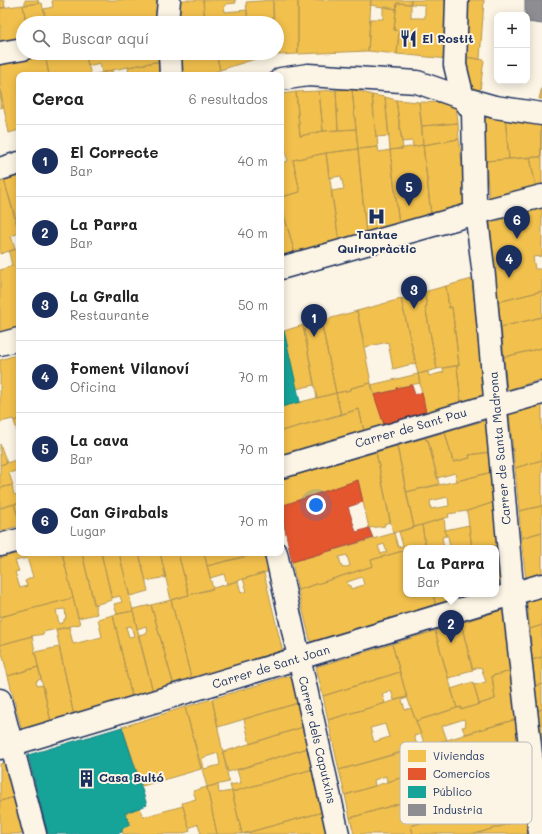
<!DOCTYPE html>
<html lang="es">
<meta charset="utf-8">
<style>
body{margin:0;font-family:Mali,sans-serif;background:#f2f2f2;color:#222}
.controls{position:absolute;right:12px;top:12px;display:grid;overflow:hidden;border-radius:8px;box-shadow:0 2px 10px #0003}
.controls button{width:36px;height:36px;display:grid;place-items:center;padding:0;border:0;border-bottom:1px solid #e0e0e0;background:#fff;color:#222;font:20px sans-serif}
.you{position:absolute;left:316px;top:505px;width:14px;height:14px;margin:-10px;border:3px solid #fff;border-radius:50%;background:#1a73e8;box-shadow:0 0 0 6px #1a73e833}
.badge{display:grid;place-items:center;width:26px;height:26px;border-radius:50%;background:#1b2f5e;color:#fff;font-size:13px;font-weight:700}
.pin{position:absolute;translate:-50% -33px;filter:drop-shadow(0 1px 2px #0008)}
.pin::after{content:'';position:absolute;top:21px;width:14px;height:12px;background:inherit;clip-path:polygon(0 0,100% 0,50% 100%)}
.popup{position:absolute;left:403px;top:545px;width:96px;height:52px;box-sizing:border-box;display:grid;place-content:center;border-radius:8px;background:#fff;filter:drop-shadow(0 1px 3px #0005);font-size:13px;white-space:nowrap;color:#767676}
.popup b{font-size:15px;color:#222}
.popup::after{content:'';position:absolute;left:50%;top:100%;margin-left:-8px;border:8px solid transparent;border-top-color:#fff}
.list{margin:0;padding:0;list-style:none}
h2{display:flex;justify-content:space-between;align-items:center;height:52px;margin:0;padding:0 16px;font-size:17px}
h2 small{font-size:13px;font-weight:400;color:#767676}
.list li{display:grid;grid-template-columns:26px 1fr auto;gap:12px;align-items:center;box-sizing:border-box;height:72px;padding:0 16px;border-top:1px solid #e0e0e0}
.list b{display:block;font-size:15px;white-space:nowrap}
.list p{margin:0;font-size:13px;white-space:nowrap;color:#767676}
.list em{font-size:13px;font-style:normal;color:#767676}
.icon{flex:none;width:22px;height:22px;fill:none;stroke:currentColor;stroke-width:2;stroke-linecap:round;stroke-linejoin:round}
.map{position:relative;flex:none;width:542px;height:834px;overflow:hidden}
.search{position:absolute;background:#fff;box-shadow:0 2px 10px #0003;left:16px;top:16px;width:268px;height:44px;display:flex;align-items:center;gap:10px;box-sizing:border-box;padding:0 14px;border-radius:22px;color:#767676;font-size:15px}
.panel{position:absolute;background:#fff;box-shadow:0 2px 10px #0003;left:16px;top:72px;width:268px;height:484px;border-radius:8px}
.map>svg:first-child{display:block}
.homes{fill:#f2c14e;stroke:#b29553;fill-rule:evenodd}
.shops{fill:#e4572e;stroke:#a84b3c}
.public{fill:#17a398;stroke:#188087}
.industry{fill:#8d8d92;stroke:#6b7182}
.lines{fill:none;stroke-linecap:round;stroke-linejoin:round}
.minor-casing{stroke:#1b2f5e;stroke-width:25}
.minor{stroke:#fcf5e5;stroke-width:22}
.labels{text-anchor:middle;stroke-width:4;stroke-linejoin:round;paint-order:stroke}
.poi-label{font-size:12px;font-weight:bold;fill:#1b2f5e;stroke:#fcf5e5;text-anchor:start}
.street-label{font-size:12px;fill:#1b2f5e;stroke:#fcf5e5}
.key{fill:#fcf5e5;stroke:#b8babc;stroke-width:1}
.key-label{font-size:11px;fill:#1b2f5e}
</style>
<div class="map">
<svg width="542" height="834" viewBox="0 0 542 834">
<rect width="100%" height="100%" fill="#fcf5e5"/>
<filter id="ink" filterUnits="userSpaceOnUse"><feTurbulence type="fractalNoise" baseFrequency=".025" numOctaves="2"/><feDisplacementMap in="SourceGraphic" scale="8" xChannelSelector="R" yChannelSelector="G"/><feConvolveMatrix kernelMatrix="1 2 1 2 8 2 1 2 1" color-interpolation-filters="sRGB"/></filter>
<g filter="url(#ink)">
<!-- homes -->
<path class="homes" d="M0,0H4L5,8H0Z
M25,0H38L39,3L25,5Z
M55,0H161L160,19L134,23H46L44,9L53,7L52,1Z
M177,0H203L205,23H176Z
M203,0H236H235L236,3L226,4V6H224L225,12L247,10L248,23H205Z
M273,0H298V54L279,55L277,42V23H274L273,20Z
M273,0L274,23H248L246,2Z
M298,0H371L368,51L298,54Z
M371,0H411V4L397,3L396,9L370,5Z
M411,0H450L448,59L397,54L399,31L394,30L397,3L411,4V18H425V5L411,4Z
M467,0H484L480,59L465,57Z
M42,3L46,23H26L23,5Z
M23,5L26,23H23V42L0,45V8Z
M383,6L396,9L394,30L399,31L397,54L368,51L370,19H383Z
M277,42L279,55L255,59L254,53H277Z
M57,53H85L91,75H49L45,55Z
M85,53H161V61L112,70L102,73L100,63L88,66Z
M177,53H216L220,70L206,75H180Z
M216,53H254L255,59L220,70Z
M45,55L49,75H19V130L9,133L0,89V62Z
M465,57L484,60L480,90L472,88L465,65Z
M161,61L163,75H129L128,67Z
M112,70L113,75H92L110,71Z
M542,87V99H539Z
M0,89L3,107L0,108Z
M352,89L372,95L376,137H377L378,147L358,149Z
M352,89L356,129L338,130L336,90Z
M336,90L338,130L323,131L319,91Z
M319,91L323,131L300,136L296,92Z
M296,92L300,136L323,131L356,129L358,149L326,153L293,160L300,192L281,197V163L288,161L281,138V94Z
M372,95L385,97L389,136L376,137Z
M385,97L396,100L403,149L390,150Z
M396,100L419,102L423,145L413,147L412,141L402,142Z
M419,102L456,103L458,123L422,126Z
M481,114L505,117L509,159L486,161Z
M505,117L541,122V157L509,159Z
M541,122H542L541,157Z
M458,123L459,139L423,145L422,126Z
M459,139L467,206L431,214L423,145Z
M423,145L431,214L399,224L390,150Z
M378,147L379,152L390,150L399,224L366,234L358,149Z
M358,149L366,234L339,241L331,191L344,189L341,176L329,178L326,153Z
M326,153L339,241L295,254L281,204V197L300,192L293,160Z
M530,157H542V187L536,188Z
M530,157L536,188L489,199L486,161Z
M19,176V229L4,180Z
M4,180L19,233L11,236L15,249L0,254V181Z
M281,204L295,254L281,258Z
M542,208V256L533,257L535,269H542V291L498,302L490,223Z
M19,248V330L1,335L0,330V270L12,266L9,252Z
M472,279L485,396L461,402L457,366L459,365L452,307L449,308L446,286Z
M446,286L449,308L452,307L459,365L437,369L426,311L425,308L427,306L424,292Z
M542,291V317L501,327L498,302Z
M424,292L427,306L425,308L426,311L437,369L418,374L401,299Z
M401,299L416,363L393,369L388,342L365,347L357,311Z
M357,311L371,383L351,388V390L336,393L321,321Z
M542,317V348L504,357L501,327Z
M321,321L336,393L317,398L303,325Z
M303,325L314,385L296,389L284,331Z
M542,348V379L507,390L504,357Z
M16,355L19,369V419L14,421L13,419L0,422V360Z
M16,355H19V369Z
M457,366L461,402L426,413L418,374L428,372L429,376L444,372L443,368Z
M418,374L420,383L396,388V390L374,395L371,385Z
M371,383L384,425L364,431L359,409L341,415L336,393L351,390V388Z
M336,393L341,415L281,431V407Z
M542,404V460L515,468L509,413Z
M359,409L364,431L281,455V431Z
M19,419V438L14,421Z
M487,420L490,452L469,455L470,458L453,462L445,432Z
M445,432L453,462L470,458L469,455L490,452L492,472L457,481L455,473L437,478L428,440H426L425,438Z
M425,438L426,440H428L439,484L406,492L397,446Z
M0,444L7,463L0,465Z
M397,446L414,527L393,533L376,452Z
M376,452L390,522L384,524L385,526L369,528L358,480L281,506V479Z
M19,459V470L9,473L13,485L0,488V465Z
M542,460V506L519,511L515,468Z
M492,472L495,502L467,511L448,514L449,517L414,527L406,492L457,481ZM448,497L449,506L431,509L430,501Z
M12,485L14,495L19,494V503L0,508V488Z
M495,502L499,545L472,548L467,511Z
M19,503V520L14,504Z
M14,504L19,520V526L0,531V508Z
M542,506V532L521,538L519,511Z
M444,518L446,536L442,537L444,548H426L422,525Z
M422,525L425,544L411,548H406V550L371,560L373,566L298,590L292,562L394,533L398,547L403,546L399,532ZM384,544L387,552L381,554L378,546ZM347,555L350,566L342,568L339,557Z
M469,525L472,548H450L448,536H446L445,530Z
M542,532V575L526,580L521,538Z
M425,544L426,548H411Z
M499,545L503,587L496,589V548H479Z
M406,550V594H433L436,607L311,644L298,590L373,566L371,560ZM362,577L364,585L351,589L350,585L348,586L347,582Z
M19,553H62L73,598L0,617V558ZM27,558L33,577L25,581L27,586L20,588L15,572L19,571L15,561Z
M62,553H82L97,614L78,618Z
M82,553H101L112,600L94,605Z
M101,553H119L133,611L117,614L114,604L122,602L120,596L112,598Z
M119,553H139L148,591L130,596Z
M139,553H160L166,577L146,581Z
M160,553H178L189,595L171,600Z
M178,553H204L213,589L189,595Z
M204,553H259L207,566Z
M259,553H266L270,571L227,584L224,574L210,578L207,566Z
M264,573L283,653L192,681L171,600L238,581L241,593L247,591L243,579Z
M433,594H457L458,600L436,607Z
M457,594H479L458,600Z
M73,598L80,624L43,632L44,634L32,636L0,645V617ZM65,609L66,619H64V622L59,624L56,610Z
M542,598V625L530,629L527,602Z
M171,600L192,681L174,686L151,605Z
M151,605L174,686L153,692L138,635L147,633L146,626L137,629L133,609Z
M505,609L511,671L492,676L495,699L479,704L474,685L486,682L481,667L472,669L461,623Z
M133,611L153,692L132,698L113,615ZM131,626L134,636L129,637L126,627Z
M113,615L132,698L74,716L56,630L69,627L73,644L102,637L98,619Z
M461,623L473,670L461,673V675L448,678L435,631Z
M542,625V657L532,660L530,629Z
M435,631L457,708L416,721L407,697L392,644Z
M32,636L38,667L8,676L0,645Z
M392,644L400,672L323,696L316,667Z
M59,647L74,716L51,722L35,652Z
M542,657V684L535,686L532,660Z
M38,667L41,679L36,681L37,686L43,685L51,722L22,731L8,676Z
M511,671L517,719L465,734L462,727L466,726L464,719L442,726L447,740L425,745L416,721L457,708L461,707V710L495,699L492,676Z
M400,672L407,697L394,700L391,690L382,694L385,703L328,720L323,696Z
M291,675L298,703L218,727L212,699Z
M473,682L479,704L461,710V707L457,708L451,689Z
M542,684V709L537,711L535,686Z
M407,697V698L402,700L405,710L411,708L421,734L414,736L418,748L339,770L328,720ZM385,724L389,737L374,742L370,728Z
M212,699L229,782L207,787L185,707ZM218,753L220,765L204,769L202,758Z
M298,703L303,727L250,744L244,719Z
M185,707L201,769L142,786L122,727Z
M542,709V737H540L537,711Z
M517,719L519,746L471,758L469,743L450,747L454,763L448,765V766L431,770L425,745L447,740Z
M303,727L308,748L228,772L223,752Z
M540,737H542V760Z
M425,745L431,770L417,773L414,763L404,766L407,776L387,782L386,776L374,780L375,786L345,795L339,770Z
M308,748L313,769L232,792L230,785L241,783L237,770Z
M7,762L15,797L0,801V764Z
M443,767L445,790L350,818L345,795L407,776ZM421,779L424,789L415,792L412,782Z
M522,767L527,818L475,834H413L411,826L432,819L425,796Z
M313,769L323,812L242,834L232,792Z
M218,784L219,793L232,791L242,834H217L207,787Z
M207,787L209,797L217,834H198L201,833L198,824L189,828L182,803L196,799L193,791Z
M425,796L432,819L411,826L413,834H354L350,818Z
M15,797L23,834H0V801Z
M183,806L190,831L181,834H123L122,829L130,824L125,813L140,808L143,817Z
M323,812L328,834H244L264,828Z
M527,818L529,834H475L495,828Z"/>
<!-- shops -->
<path class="shops" d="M412,385L415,395L422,392L426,413L384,425L374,395L396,390V388Z
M358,480L363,502L348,507L356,532L369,528L373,538L292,562L281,511V506Z"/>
<!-- public -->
<path class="public" d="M284,331L300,402L281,407V332Z
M122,727L147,805L125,813L130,824L122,829V832L117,834H48L28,755Z"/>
<!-- industry -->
<path class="industry" d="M525,0H542V24L527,22V15H525Z"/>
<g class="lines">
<defs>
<path id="minor" d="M457,0L455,65L463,98L473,112L475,203L484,276L512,586L540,834
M167,23L169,0
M0,53L23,49
M170,53L171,75
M281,79L308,75L417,82L463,98L495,107L542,114
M0,169L19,163
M281,268L476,213L542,196
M0,344L19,339
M281,467L485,407L496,406L542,393
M0,545L19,540
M276,553L338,834
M0,700L35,834
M0,748L542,585"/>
</defs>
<!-- minor casing -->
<use href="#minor" class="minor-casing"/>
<!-- minor -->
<use href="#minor" class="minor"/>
</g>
</g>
<!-- icons -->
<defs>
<symbol id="restaurant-bare" viewBox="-9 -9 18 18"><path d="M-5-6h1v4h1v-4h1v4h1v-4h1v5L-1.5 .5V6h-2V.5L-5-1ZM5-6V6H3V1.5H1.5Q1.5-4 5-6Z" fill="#1b2f5e" stroke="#fcf5e5" stroke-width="2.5" paint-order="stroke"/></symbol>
<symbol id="hospital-bare" viewBox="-9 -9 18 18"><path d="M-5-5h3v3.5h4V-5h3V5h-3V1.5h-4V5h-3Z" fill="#1b2f5e" stroke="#fcf5e5" stroke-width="2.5" paint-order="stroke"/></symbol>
<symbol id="building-bare" viewBox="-9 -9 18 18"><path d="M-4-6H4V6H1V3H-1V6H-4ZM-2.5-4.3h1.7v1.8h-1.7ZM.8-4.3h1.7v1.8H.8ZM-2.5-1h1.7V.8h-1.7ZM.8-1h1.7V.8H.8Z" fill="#1b2f5e" stroke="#fcf5e5" stroke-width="2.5" paint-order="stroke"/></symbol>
</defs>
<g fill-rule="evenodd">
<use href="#restaurant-bare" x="396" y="26" width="25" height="25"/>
<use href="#hospital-bare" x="364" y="204" width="25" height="25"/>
<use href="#building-bare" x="74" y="766" width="25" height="25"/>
</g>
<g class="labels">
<!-- poi labels -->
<g class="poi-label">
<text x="422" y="43">El Rostit</text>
<text x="377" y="239" text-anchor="middle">Tantae<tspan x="377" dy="14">Quiropràctic</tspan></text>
<text x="99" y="782">Casa Bultó</text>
</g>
<!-- street labels -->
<g class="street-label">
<text transform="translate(411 428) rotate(-16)" y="4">Carrer de Sant Pau</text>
<text transform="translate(500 448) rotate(-95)" y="4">Carrer de Santa Madrona</text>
<text transform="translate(271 667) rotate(-17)" y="4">Carrer de Sant Joan</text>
<text transform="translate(317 740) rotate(77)" y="4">Carrer dels Caputxins</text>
</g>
</g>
<!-- legend -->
<rect x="400" y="742" width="132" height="82" rx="6" class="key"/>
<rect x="408" y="750" width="18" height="12" fill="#f2c14e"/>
<rect x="408" y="768" width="18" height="12" fill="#e4572e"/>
<rect x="408" y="786" width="18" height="12" fill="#17a398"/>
<rect x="408" y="804" width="18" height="12" fill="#8d8d92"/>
<g class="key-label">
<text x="433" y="760">Viviendas</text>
<text x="433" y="778">Comercios</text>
<text x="433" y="796">Público</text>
<text x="433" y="814">Industria</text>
</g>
</svg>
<div class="controls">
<button>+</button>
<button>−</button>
</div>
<div class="you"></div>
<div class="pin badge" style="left:314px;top:337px">1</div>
<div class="pin badge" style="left:451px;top:643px">2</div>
<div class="popup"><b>La Parra</b>Bar</div>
<div class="pin badge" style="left:414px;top:309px">3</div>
<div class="pin badge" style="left:509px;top:278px">4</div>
<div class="pin badge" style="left:409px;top:206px">5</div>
<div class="pin badge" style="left:517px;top:239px">6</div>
<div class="search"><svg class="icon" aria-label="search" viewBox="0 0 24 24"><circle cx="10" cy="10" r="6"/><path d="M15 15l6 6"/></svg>Buscar aquí</div>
<section class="panel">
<h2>Cerca<small>6 resultados</small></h2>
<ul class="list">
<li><span class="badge">1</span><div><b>El Correcte</b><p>Bar</p></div><em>40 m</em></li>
<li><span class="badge">2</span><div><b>La Parra</b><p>Bar</p></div><em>40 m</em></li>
<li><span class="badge">3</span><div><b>La Gralla</b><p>Restaurante</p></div><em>50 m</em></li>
<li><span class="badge">4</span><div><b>Foment Vilanoví</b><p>Oficina</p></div><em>70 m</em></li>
<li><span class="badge">5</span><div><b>La cava</b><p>Bar</p></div><em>70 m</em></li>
<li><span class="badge">6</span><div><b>Can Girabals</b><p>Lugar</p></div><em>70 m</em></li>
</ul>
</section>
</div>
